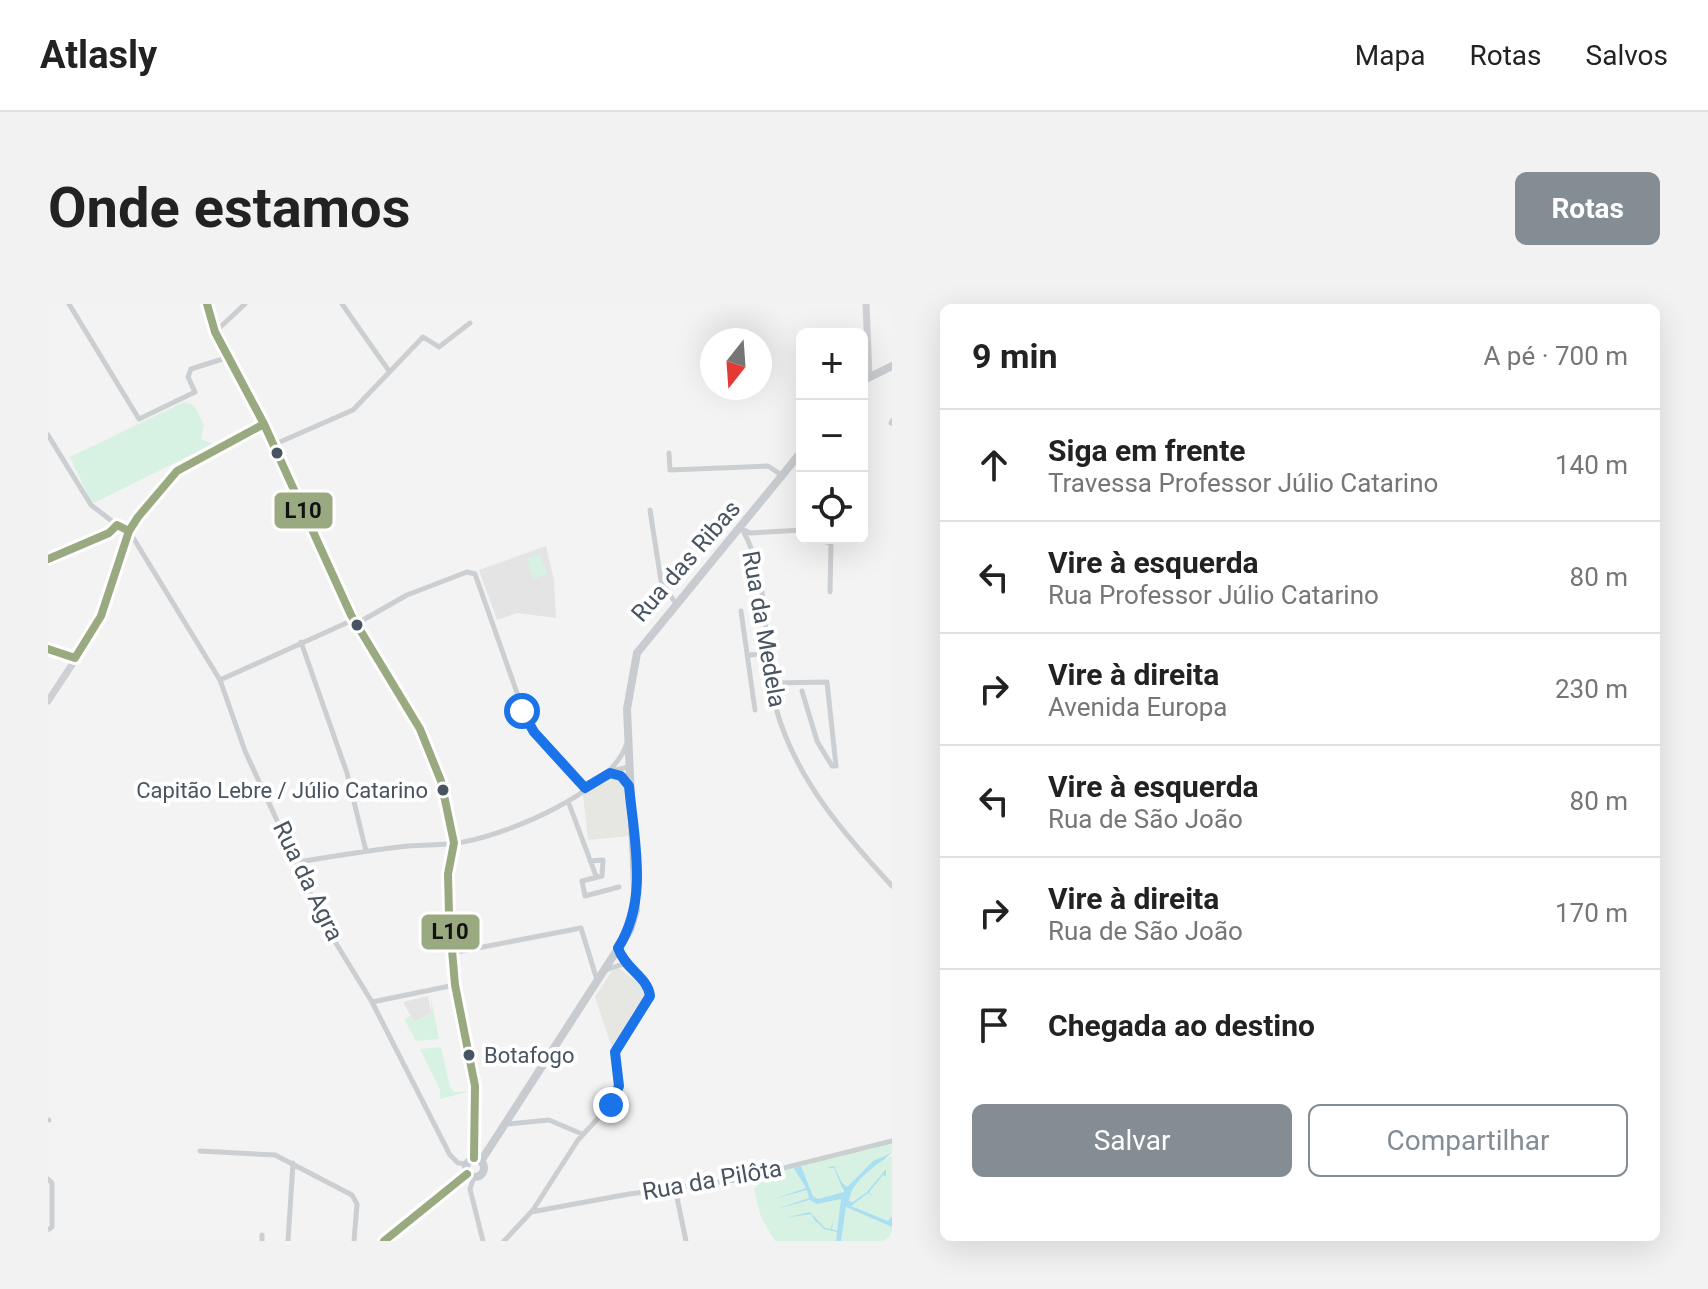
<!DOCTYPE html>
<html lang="pt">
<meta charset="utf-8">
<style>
body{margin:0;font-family:Roboto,sans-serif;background:#f2f2f2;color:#222}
.controls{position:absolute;right:24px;top:24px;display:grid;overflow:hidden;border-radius:12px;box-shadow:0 8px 32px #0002}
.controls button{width:72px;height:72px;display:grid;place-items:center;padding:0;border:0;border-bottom:2px solid #e0e0e0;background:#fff;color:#222;font:40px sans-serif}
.compass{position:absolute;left:652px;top:24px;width:72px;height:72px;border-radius:50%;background:#fff;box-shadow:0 8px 32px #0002;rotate:197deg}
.stop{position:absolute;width:24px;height:24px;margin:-18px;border:6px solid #1a73e8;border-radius:50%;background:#fff}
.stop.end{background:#1a73e8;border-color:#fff;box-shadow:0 2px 8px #0008}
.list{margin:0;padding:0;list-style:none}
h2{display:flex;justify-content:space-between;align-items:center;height:104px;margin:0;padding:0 32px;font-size:34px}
h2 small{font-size:26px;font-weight:400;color:#767676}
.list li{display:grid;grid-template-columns:52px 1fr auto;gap:24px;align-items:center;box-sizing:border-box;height:112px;padding:0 32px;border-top:2px solid #e0e0e0}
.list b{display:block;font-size:30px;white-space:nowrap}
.list p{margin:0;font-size:26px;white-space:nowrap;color:#767676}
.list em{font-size:26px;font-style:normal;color:#767676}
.actions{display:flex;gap:16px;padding:24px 32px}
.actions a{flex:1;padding:18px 0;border:2px solid #848c94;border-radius:12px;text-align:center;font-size:28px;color:#848c94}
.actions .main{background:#848c94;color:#fff}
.icon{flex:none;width:44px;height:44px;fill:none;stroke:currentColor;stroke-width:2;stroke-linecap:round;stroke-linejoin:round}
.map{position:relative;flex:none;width:844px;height:937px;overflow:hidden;border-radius:12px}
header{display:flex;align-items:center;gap:48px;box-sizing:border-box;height:112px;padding:0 40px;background:#fff;border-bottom:2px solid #e0e0e0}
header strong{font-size:38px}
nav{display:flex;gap:44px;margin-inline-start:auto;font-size:28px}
.intro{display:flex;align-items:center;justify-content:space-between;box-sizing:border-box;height:192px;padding:0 48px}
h1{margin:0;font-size:56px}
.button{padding:20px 36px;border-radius:12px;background:#848c94;color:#fff;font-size:28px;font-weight:700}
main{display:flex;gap:48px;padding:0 48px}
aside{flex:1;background:#fff;border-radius:12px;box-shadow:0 8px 32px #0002}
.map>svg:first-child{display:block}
.commercial{fill:#e6e6e2}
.education{fill:#e4e4e5}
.green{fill:#d7f2e3}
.water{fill:#aadff2}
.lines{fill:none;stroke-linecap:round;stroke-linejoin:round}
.street{stroke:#cccfd2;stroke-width:5}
.secondary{stroke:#ced0d4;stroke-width:7}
.primary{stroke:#c8ccd0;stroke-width:8}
.bus-1-casing{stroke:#fff;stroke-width:14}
.bus-1{stroke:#9aaa80;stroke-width:8}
.route{stroke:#1a73e8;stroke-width:10}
.bus-dot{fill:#485461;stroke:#fff;stroke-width:3}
.labels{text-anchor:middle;stroke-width:8;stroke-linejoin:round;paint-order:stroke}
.bus-label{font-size:22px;fill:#485461;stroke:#fff;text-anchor:end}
.street-label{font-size:24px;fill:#485461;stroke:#fff}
.line-badge{stroke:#fff;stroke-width:3}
.pale-badge-label{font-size:22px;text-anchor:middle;font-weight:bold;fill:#111}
</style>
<header>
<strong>Atlasly</strong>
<nav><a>Mapa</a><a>Rotas</a><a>Salvos</a></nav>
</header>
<div class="intro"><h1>Onde estamos</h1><a class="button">Rotas</a></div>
<main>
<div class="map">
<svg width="844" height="937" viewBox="0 0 844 937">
<rect width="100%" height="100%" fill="#f3f3f3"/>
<!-- commercial -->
<path class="commercial" d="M567,471L575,477L581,532L540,536L535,491Z
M571,664L595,683L598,690L564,744L547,693L564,667Z"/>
<!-- education -->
<path class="education" d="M498,242L506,276L508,314L469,309L449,316L431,266Z
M380,692L383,709L366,718L355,698Z"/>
<!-- green -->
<path class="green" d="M136,98L146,101L156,121L153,135L165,140L44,200L22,153Z
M492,250L499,270L485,275L479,255Z
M383,694L391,735L368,737L356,715L362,712L366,718L383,709Z
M393,743L402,783L406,788L423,787L392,795V786L372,745Z
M844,838V849L819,863L799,883L794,882L795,891L770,895L765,892L753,862Z
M844,852V912L841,918L804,903L801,897C803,880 827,856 844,852Z
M745,863L759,884L726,895L759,886L762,894L736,903C754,898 774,893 793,895L789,927L783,924L789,928L788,937H727L713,913L706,886L716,871Z
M798,903L844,923V937H793Z"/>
<!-- water -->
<path class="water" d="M844,849C831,860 804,875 801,897L805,898L819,888L838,865V872L835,871L821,888L824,892L820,889L803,902L840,917L844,912V923L798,903L793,937H788L789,928L776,925L769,918L741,923L768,918L763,910L737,914L762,908L777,924L783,925L785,916L784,925L789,927L793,895L769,900L762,896L729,905L761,894L759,886L726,895L758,884L745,863L753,862L765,892L770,895L796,888L786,864H779L786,862L794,879L799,883L825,857Z"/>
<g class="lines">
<!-- street -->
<path class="street" d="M21,0L91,115L147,88L140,73L143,65L181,53
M294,0L341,67
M167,28L197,0
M843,119L844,117
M0,131L43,201L69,221
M225,141L305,106L375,33L391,43L422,19
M621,149L622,166L720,162L735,172
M602,206L613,277L628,300
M694,225C724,275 714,351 728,404C747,474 796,530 844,582
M696,226L702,229L754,226
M770,234L783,240L782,288
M0,255L61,229L69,221L81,227L172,376L197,447L278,623L324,698L402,851L410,859L418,860
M693,307L707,406
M308,320L359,291L419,268L427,270L479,417L537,484
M253,338L299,469L318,547
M0,345L27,354
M700,351L721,350
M172,376L305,316
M726,379L779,378L788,462H784L769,437L754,387
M561,468L580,463
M558,470H570L581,482
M520,497L548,572
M542,557L555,556L554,572L534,577L537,592L571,583
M250,558C287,552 323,546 360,542C378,540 397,542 415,538C461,530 564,487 579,439
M404,649L533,624L549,676
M558,666L575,660
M324,698L407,681
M0,816H1
M459,820L501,816L534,830
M152,847L227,851L304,891L309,900L306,937
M426,873L422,885L435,937
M0,875L4,879V923L0,926
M627,884L638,937
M483,908L581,890L687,876L844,837
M214,931V937
M240,937L245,859
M456,937L485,906L530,836L565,798L566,789L571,782L567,748L600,696L602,686L575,660L571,646"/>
<!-- secondary -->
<path class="secondary" d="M159,0L167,28L216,120L303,311L372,425L393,477L406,539L400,570L401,611L407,681L427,782L426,854
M818,0L821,71
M0,397L50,321L81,227L90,213L129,167L216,120"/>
<!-- primary -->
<path class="primary" d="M814,77L844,62
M418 864a9 9 0 1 1 18 0a9 9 0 1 1-18 0Z
M433,857L582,626L588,606L579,405L589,349L754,147
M336,937L419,870"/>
<defs>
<path id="bus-1" d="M159,0L167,28L216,120L303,311L372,425L393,477L406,539L400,570L401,611L407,681L427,782L426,854
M0,255L61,229L69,221L81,227
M0,345L27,354L53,312L81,227L90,213L129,167L216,120
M336,937L419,870"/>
</defs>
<!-- bus-1 casing -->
<use href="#bus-1" class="bus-1-casing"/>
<!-- bus-1 -->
<use href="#bus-1" class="bus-1"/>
</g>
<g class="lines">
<!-- route -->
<path class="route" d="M474,407L486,428L537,484L562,469L573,472L581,482C586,536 601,596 570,644C577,665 600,673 602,692L567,748L571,782L563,801"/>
</g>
<!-- markers -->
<g class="bus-dot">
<circle cx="229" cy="149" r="7"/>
<circle cx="309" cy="321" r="7"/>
<circle cx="395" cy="486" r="7"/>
<circle cx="421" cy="751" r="7"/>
</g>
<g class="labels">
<!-- bus labels -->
<g class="bus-label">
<text x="380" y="494">Capitão Lebre / Júlio Catarino</text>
<text x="436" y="759" text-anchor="start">Botafogo</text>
</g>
<!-- street labels -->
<g class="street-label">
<text transform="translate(638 257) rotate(-49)" y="8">Rua das Ribas</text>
<text transform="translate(716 325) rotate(80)" y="8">Rua da Medela</text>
<text transform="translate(260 577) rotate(64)" y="8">Rua da Agra</text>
<text transform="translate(664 876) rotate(-10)" y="8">Rua da Pilôta</text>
</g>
</g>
<g class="line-badge">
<rect x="225" y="187" width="61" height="39" rx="8" fill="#9aaa80"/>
<rect x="372" y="609" width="61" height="38" rx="8" fill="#9aaa80"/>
</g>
<g class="pale-badge-label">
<text x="255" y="214">L10</text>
<text x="402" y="635">L10</text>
</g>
</svg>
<div class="controls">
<button>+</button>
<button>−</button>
<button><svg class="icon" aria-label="locate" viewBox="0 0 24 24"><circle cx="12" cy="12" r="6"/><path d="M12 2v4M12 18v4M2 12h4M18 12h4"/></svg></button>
</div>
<svg class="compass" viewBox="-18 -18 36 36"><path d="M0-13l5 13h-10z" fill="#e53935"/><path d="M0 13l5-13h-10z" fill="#767676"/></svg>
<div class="stop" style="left:474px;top:407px"></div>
<div class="stop end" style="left:563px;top:801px"></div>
</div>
<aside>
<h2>9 min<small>A pé · 700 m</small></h2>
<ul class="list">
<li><svg class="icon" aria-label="ahead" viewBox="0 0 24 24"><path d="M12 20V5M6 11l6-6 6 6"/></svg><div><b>Siga em frente</b><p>Travessa Professor Júlio Catarino</p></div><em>140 m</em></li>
<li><svg class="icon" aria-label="left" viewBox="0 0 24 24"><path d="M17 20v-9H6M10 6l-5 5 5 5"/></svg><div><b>Vire à esquerda</b><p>Rua Professor Júlio Catarino</p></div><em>80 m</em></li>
<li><svg class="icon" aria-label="right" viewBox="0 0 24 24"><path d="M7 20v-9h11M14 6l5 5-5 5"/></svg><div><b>Vire à direita</b><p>Avenida Europa</p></div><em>230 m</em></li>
<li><svg class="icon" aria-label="left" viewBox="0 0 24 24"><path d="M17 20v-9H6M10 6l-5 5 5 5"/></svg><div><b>Vire à esquerda</b><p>Rua de São João</p></div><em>80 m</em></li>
<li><svg class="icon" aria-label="right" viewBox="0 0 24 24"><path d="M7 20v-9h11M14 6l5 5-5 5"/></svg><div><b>Vire à direita</b><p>Rua de São João</p></div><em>170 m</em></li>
<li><svg class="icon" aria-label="arrive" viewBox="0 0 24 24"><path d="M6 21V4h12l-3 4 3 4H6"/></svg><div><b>Chegada ao destino</b></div></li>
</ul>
<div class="actions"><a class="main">Salvar</a><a>Compartilhar</a></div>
</aside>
</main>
